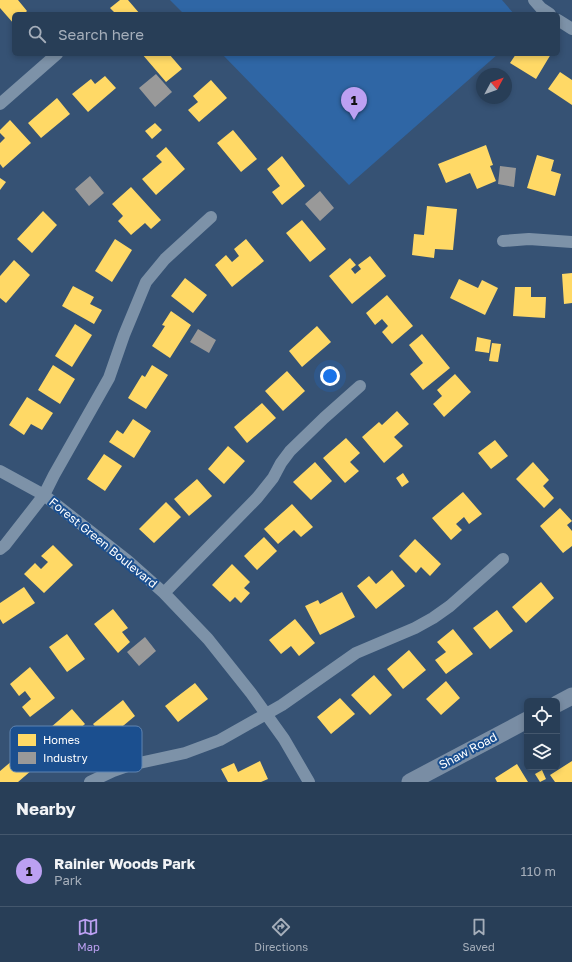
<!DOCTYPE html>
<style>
body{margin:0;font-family:"Golos Text",sans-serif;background:#30455d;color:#f1f3f6}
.controls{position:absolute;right:12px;bottom:12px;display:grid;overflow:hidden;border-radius:6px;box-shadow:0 2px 6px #0003}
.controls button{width:36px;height:36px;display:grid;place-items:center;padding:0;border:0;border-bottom:1px solid #44576d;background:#283e57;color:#f1f3f6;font:20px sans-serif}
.compass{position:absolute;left:476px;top:68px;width:36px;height:36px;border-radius:50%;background:#283e57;box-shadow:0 2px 6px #0003;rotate:49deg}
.you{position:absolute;left:330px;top:376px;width:14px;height:14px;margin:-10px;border:3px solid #fff;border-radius:50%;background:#1a73e8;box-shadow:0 0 0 6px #1a73e833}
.badge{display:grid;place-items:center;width:26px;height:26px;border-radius:50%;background:#bca0f2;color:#111;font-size:13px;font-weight:700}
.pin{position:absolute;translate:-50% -33px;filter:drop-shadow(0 1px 2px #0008)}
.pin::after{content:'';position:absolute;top:21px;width:14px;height:12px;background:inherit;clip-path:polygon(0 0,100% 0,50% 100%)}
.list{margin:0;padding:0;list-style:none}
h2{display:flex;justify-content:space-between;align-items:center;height:52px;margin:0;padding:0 16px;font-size:17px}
h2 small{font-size:13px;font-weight:400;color:#a5aeba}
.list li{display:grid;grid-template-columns:26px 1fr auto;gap:12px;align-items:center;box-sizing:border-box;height:72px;padding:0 16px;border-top:1px solid #44576d}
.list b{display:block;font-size:15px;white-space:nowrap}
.list p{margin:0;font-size:13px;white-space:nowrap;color:#a5aeba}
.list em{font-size:13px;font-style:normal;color:#a5aeba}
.icon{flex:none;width:22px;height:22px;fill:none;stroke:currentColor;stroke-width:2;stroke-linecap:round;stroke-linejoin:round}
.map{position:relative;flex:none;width:572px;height:782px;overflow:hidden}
.search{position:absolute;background:#283e57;box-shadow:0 2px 6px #0003;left:12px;right:12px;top:12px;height:44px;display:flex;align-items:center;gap:10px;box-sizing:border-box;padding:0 14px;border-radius:6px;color:#a5aeba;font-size:15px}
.sheet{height:124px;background:#283e57}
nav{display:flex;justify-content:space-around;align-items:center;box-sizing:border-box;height:56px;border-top:1px solid #44576d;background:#283e57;font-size:11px;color:#a5aeba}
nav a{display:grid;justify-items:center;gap:2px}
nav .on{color:#bca0f2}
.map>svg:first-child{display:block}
.green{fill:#2f66a5}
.homes{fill:#ffd966}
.industry{fill:#999}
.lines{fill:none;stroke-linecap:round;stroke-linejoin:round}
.minor{stroke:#7d92a8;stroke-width:12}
.secondary{stroke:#798da4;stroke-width:17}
.labels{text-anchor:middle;stroke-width:4;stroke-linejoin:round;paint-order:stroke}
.street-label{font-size:12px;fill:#fff;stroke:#1b4f8f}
.key{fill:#1b4f8f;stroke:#5f84b1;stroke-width:1}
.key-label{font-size:11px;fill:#fff}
</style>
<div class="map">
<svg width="572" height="782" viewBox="0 0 572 782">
<rect width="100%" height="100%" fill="#365274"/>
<!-- green -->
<path class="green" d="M170,0H502L514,14H184Z
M222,54H498L349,185Z"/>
<!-- homes -->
<path class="homes" d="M0,0H18L27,11L24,14H14V24L0,8Z
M120,0H128L140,14H116L110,8Z
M142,54H169L182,69L166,82Z
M516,54H551L536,79L510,63Z
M560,72L572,80V105L548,89Z
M105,76L116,88L88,112L72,94L91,79L95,84Z
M211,80L227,98L199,122L188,110L198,102L193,96Z
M57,98L70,114L41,138L28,123Z
M10,120L31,143L3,168L0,164V143L5,138L0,133V130Z
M155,123L162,130L152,139L145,131Z
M233,130L257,159L241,172L217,143Z
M486,145L493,165L490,166L496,181L477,189L470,173L446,183L438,164Z
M166,147L185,169L156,195L142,179L162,162L156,156Z
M537,155L554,160L551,171L561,174L555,196L527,188Z
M282,156L305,186L282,205L272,192L280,186L267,169Z
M0,178L6,182L0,190Z
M131,187L161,220L151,229L145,223L131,235L118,221L123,216L112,204Z
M427,206L457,209L453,250L435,249L434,258L412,255L414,234L424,235Z
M43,211L57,225L32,253L17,239Z
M302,220L326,249L310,262L286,233Z
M115,239L132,250L112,282L95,271Z
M246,239L264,261L232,287L215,265L226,255L232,262L239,256L234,249Z
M370,256L386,276L352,304L329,276L350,258L356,265L351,269L355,274L361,269L358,265Z
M14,260L30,275L6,303L0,298V276Z
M572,273V303L564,304L562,274Z
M185,278L207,295L193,313L171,296Z
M459,279L478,288L482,280L498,288L485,315L450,298Z
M73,286L94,297L90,304L102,310L94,324L62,306Z
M515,287H531V297H546L545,318L513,316Z
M387,295L413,326L392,344L382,332L388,326L382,319L375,325L366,313Z
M171,311L191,325L170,358L152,346L165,326L162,325Z
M75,324L92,335L72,367L55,356Z
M317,326L331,342L302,367L289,351Z
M422,334L450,368L423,390L410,374L423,363L409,345Z
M477,337L491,340L489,353L475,351Z
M492,343L501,344L498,362L489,361Z
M53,365L75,379L60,404L38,390Z
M152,365L168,375L146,409L128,398L142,375L145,377Z
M287,371L305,391L283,411L265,391Z
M455,374L471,392L444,417L433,404L442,396L437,390Z
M27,397L53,413L42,430L31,424L24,435L9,425Z
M262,403L276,418L247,443L234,427Z
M397,411L409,424L394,437L403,446L384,463L362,437L379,422L382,425Z
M133,419L151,431L134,458L109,442L117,430L123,434Z
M346,438L360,453L350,462L359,471L345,483L323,458Z
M495,440L508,456L491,469L478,453Z
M228,446L245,461L224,484L208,469Z
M104,454L122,466L105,491L87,479Z
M315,462L332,481L311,500L293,482Z
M533,462L549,480L543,486L554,498L544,508L516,479Z
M403,473L409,482L402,487L396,478Z
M197,479L212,496L189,516L174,499Z
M463,492L482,514L469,524L464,517L456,524L462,530L451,540L432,518Z
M166,502L181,517L154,543L139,529Z
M292,504L313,527L301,537L294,530L278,544L264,529Z
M560,508L572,521L567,525L572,531V546L563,553L540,526Z
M264,537L277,551L257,570L244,556Z
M415,539L441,564L430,576L421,567L416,573L399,556Z
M53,545L73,565L44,593L24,574L35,563L41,569L48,562L41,556Z
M232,564L250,582L244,588L250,593L241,603L235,597L230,602L212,585Z
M392,570L405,586L376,609L357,586L369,576L376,584Z
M541,582L554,598L526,623L512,607Z
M24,587L35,603L3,624L0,619V603Z
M342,592L355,617L320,635L305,606L318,600L320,604Z
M113,609L128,628L122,632L130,642L118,653L94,624Z
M497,610L513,631L490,649L473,628Z
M295,619L315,643L299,656L291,646L281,654L269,640Z
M453,629L473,654L446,674L435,660L446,652L437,642Z
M67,634L85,659L67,672L49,647Z
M409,650L426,670L403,689L387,669Z
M30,667L55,698L30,717L22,707L31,699L25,691L19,696L10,684Z
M374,675L392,695L370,715L351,695Z
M446,681L460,698L441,715L426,699Z
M195,683L208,699L178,722L165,706Z
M340,698L355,714L331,734L317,717Z
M123,700L135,716L106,740L93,724Z
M72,709L85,724L57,749L43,734Z
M19,755L32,770L18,782H0V771Z
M260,761L268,779L261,782H228L221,769L234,763L238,772Z
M572,761V782H555L550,775Z
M517,764L528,782H497L495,778Z
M542,770L546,779L540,782L535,774Z"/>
<!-- industry -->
<path class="industry" d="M156,74L172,92L155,107L139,88Z
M500,166L516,168L514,187L498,184Z
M90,176L104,193L89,206L75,189Z
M320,191L334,208L320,221L305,204Z
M198,329L216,340L209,353L190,342Z
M145,637L156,651L139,666L127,652Z"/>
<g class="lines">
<!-- minor -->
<path class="minor" d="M534,0L541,8L550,14
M558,20L572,29
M0,104L57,54
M503,241L529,239L572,242
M0,471L44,495L128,561L164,593L208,639L251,693L284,739L309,782
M0,549L5,545L44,495L54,475L109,378L124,335L146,282L165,259L211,217
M164,593L257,498L273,478L281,463L290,451L324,418L360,386
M90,782L113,771L130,765L185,753L220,740L282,705L356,653L415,628L433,618L450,606L503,559"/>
<!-- secondary -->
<path class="secondary" d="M557,704L572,696
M410,782L527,720"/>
</g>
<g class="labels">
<!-- street labels -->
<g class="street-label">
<text transform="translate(103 543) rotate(39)" y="4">Forest Green Boulevard</text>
<text transform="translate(468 751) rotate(-28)" y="4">Shaw Road</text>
</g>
</g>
<!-- legend -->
<rect x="10" y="726" width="132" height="46" rx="6" class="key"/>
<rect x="18" y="734" width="18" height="12" fill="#ffd966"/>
<rect x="18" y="752" width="18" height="12" fill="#999"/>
<g class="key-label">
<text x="43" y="744">Homes</text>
<text x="43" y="762">Industry</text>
</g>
</svg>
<div class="controls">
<button><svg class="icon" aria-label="locate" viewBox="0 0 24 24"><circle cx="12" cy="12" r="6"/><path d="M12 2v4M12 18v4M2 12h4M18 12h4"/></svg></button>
<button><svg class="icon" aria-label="layers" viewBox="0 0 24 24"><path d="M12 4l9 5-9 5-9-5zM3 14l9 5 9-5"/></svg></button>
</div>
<svg class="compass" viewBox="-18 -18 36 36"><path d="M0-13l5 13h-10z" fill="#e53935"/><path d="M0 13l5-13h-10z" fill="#a5aeba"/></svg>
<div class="you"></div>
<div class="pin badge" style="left:354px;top:120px">1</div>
<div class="search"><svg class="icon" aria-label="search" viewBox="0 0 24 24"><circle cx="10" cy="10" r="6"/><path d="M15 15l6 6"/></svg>Search here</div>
</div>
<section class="sheet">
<h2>Nearby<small></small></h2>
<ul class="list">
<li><span class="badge">1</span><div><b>Rainier Woods Park</b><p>Park</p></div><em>110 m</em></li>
</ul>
</section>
<nav>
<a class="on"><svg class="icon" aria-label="map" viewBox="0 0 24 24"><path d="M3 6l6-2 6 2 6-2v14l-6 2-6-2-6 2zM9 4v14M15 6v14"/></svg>Map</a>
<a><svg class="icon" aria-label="directions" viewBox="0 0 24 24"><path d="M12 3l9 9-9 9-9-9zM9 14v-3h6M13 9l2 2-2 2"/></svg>Directions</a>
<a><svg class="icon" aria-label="saved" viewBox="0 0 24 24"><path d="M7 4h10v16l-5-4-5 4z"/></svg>Saved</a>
</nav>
